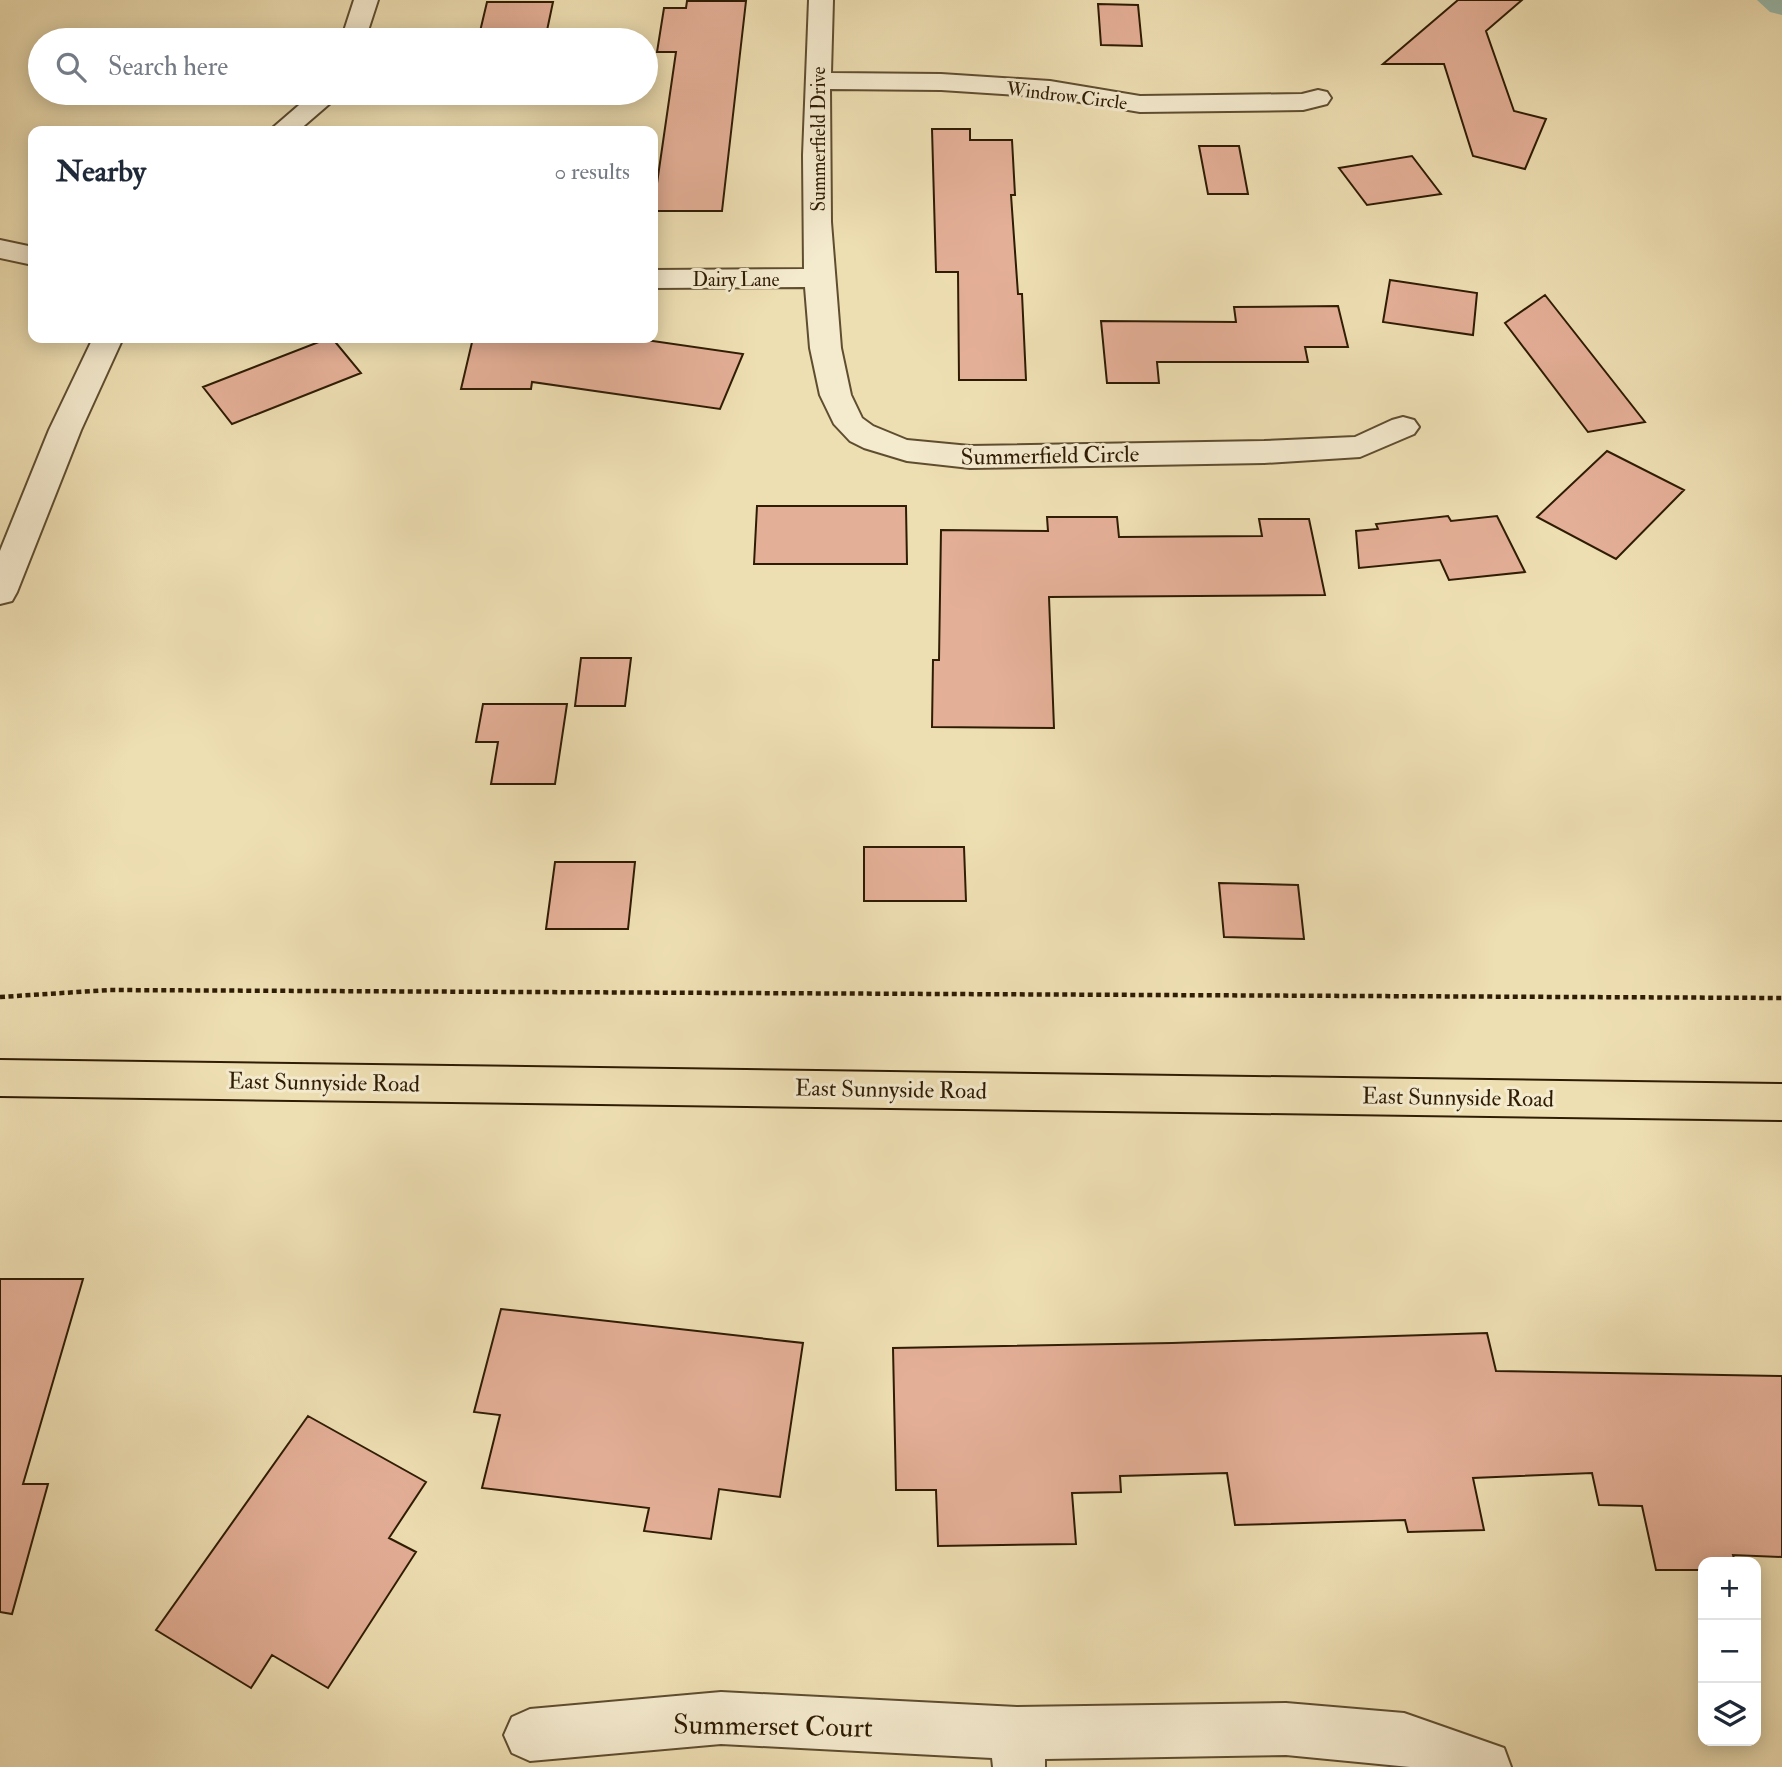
<!DOCTYPE html>
<meta charset="utf-8">
<style>
body{margin:0;font-family:"IM FELL Double Pica",serif;background:#f6f6f7;color:#1f2937}
.controls{position:absolute;right:21px;bottom:21px;display:grid;overflow:hidden;border-radius:14px;box-shadow:0 4px 18px #0003}
.controls button{width:63px;height:63px;display:grid;place-items:center;padding:0;border:0;border-bottom:2px solid #e0e1e3;background:#fff;color:#1f2937;font:35px sans-serif}
.list{margin:0;padding:0;list-style:none}
h2{display:flex;justify-content:space-between;align-items:center;height:91px;margin:0;padding:0 28px;font-size:30px}
h2 small{font-size:23px;font-weight:400;color:#747a83}
.icon{flex:none;width:38px;height:38px;fill:none;stroke:currentColor;stroke-width:2;stroke-linecap:round;stroke-linejoin:round}
.map{position:relative;flex:none;width:1782px;height:1767px;overflow:hidden}
.search{position:absolute;background:#fff;box-shadow:0 4px 18px #0003;left:28px;top:28px;width:630px;height:77px;display:flex;align-items:center;gap:18px;box-sizing:border-box;padding:0 24px;border-radius:38px;color:#747a83;font-size:26px}
.panel{position:absolute;background:#fff;box-shadow:0 4px 18px #0003;left:28px;top:126px;width:630px;height:217px;border-radius:14px}
.map>svg:first-child{display:block}
.lines{fill:none;stroke-linecap:round;stroke-linejoin:round}
.canal{fill:#99bcae;fill-rule:evenodd}
.building{fill:#e4af97;stroke:#2f1c04;stroke-width:2}
.minor-casing{stroke:#5f4d30;stroke-width:4}
.major-casing{stroke:#2f1c04;stroke-width:4}
.path{stroke:#2f1c04;stroke-width:4.5;stroke-dasharray:5 3.5;stroke-linecap:butt}
.minor{fill:#f4eace;fill-rule:evenodd}
.major{fill:#eedfb3;fill-rule:evenodd}
.labels{text-anchor:middle;stroke-width:6;stroke-linejoin:round;paint-order:stroke}
.far-street-label{font-size:19px;fill:#2f1c04;stroke:#f4eace}
.street-label{font-size:23px;fill:#2f1c04;stroke:#f4eace}
.near-street-label{font-size:28px;fill:#2f1c04;stroke:#f4eace}
</style>
<div class="map">
<svg width="1782" height="1767" viewBox="0 0 1782 1767">
<rect width="100%" height="100%" fill="#eedfb3"/>
<filter id="stains"><feTurbulence type="fractalNoise" baseFrequency=".00286" numOctaves="4"/><feColorMatrix values="0 0 0 0 .2 0 0 0 0 .09 0 0 0 0 .02 0 0 0 .5 -.17"/></filter>
<radialGradient id="worn" r=".72"><stop offset=".6" stop-color="#630" stop-opacity="0"/><stop offset="1" stop-color="#630" stop-opacity=".3"/></radialGradient>
<g class="lines">
<!-- canal -->
<path class="canal" d="M1757,0H1782V15L1770,12Z"/>
</g>
<!-- building -->
<path class="building" d="M1458,0H1522L1486,31L1514,111L1546,119L1525,169L1473,156L1444,64H1383Z
M687,1H746L722,211H653L676,52H657L664,8H686Z
M487,2H553L545,40H478Z
M1098,4L1138,5L1142,46L1101,45Z
M932,129H970V140H1012L1015,195H1011L1018,294H1022L1026,380H959L958,272H936Z
M1199,146H1239L1248,194H1208Z
M1412,156L1441,194L1367,205L1339,168Z
M1390,280L1477,293L1473,335L1383,322Z
M1545,295L1645,422L1588,432L1505,323Z
M1338,306L1348,347H1305L1308,362H1157L1159,383H1107L1101,321L1236,322L1234,307Z
M329,338H332L361,373L232,424L203,387Z
M473,338H632L743,354L720,409L532,382L531,389H461Z
M1607,451L1684,490L1616,559L1537,517Z
M757,506H906L907,564H754Z
M1448,516L1451,521L1497,516L1525,572L1449,580L1440,560L1359,568L1356,531L1378,529L1376,524Z
M1047,517H1117L1119,537L1262,536L1259,519H1309L1325,595L1049,597L1054,728L932,727L933,660H939L941,530L1048,531Z
M581,658H631L625,706H575Z
M483,704H567L555,784H491L498,742H476Z
M864,847H964L966,901H864Z
M555,862H635L628,929H546Z
M1219,883L1298,885L1304,939L1224,937Z
M0,1279H83L23,1484H48L12,1614L0,1612Z
M501,1309L803,1343L780,1497L719,1489L711,1539L644,1531L649,1508L482,1488L500,1415L474,1412Z
M1487,1333L1496,1371L1782,1376V1557L1733,1555L1735,1562H1703V1570H1656L1642,1506L1599,1505L1592,1473L1473,1478L1484,1530L1408,1532L1405,1520L1235,1525L1227,1473L1120,1476L1121,1492L1072,1493L1076,1544L938,1546L936,1490H896L893,1348L1172,1343Z
M308,1416L426,1482L389,1538L416,1552L328,1688L272,1655L251,1688L156,1630Z"/>
<g class="lines">
<defs>
<path id="minor" d="M354,0H378L365,40H341Z
M809,0H833L831,73L941,74L1050,81L1140,96L1302,94L1318,90L1327,92L1331,98L1327,104L1303,110L1140,112L1050,97L941,90L830,89L831,222L841,348L851,395L862,418L873,426L907,440L970,446L1264,441L1355,437L1392,420L1403,417L1414,420L1419,427L1414,434L1360,457L1264,463L970,468L907,461L864,448L850,441L834,424L820,395L810,348L805,287L653,288V270L804,269L803,155Z
M313,93H342L298,131H269Z
M0,240L33,247V265L0,258Z
M93,338H123L81,430L17,592L12,601L0,604V551L49,430Z
M721,1692L1017,1707L1286,1703L1404,1713L1504,1748L1511,1767H1410L1286,1755L1045,1759V1767H993L992,1758L721,1744L530,1761L512,1753L504,1735L512,1717L530,1709Z"/>
<path id="major" d="M0,1060L1782,1084V1120L0,1096Z"/>
</defs>
<!-- minor casing -->
<use href="#minor" class="minor-casing"/>
<!-- major casing -->
<use href="#major" class="major-casing"/>
<!-- path -->
<path class="path" d="M0,997L109,990L1782,998"/>
<!-- minor -->
<use href="#minor" class="minor"/>
<!-- major -->
<use href="#major" class="major"/>
</g>
<g class="labels">
<!-- far-street labels -->
<g class="far-street-label">
<text transform="translate(1067 95) rotate(7)" y="7">Windrow Circle</text>
<text transform="translate(818 139) rotate(-90)" y="7">Summerfield Drive</text>
<text x="736" y="286">Dairy Lane</text>
</g>
<!-- street labels -->
<g class="street-label">
<text transform="translate(1050 455) rotate(-1)" y="8">Summerfield Circle</text>
<text transform="translate(324 1082) rotate(1)" y="8">East Sunnyside Road</text>
<text transform="translate(891 1089) rotate(1)" y="8">East Sunnyside Road</text>
<text transform="translate(1458 1097) rotate(1)" y="8">East Sunnyside Road</text>
</g>
<!-- near-street labels -->
<g class="near-street-label">
<text transform="translate(773 1725) rotate(1)" y="10">Summerset Court</text>
</g>
</g>
<rect width="100%" height="100%" filter="url(#stains)"/>
<rect width="100%" height="100%" fill="url(#worn)"/>
</svg>
<div class="controls">
<button>+</button>
<button>−</button>
<button><svg class="icon" aria-label="layers" viewBox="0 0 24 24"><path d="M12 4l9 5-9 5-9-5zM3 14l9 5 9-5"/></svg></button>
</div>
<div class="search"><svg class="icon" aria-label="search" viewBox="0 0 24 24"><circle cx="10" cy="10" r="6"/><path d="M15 15l6 6"/></svg>Search here</div>
<section class="panel">
<h2>Nearby<small>0 results</small></h2>
<ul class="list">
</ul>
</section>
</div>
